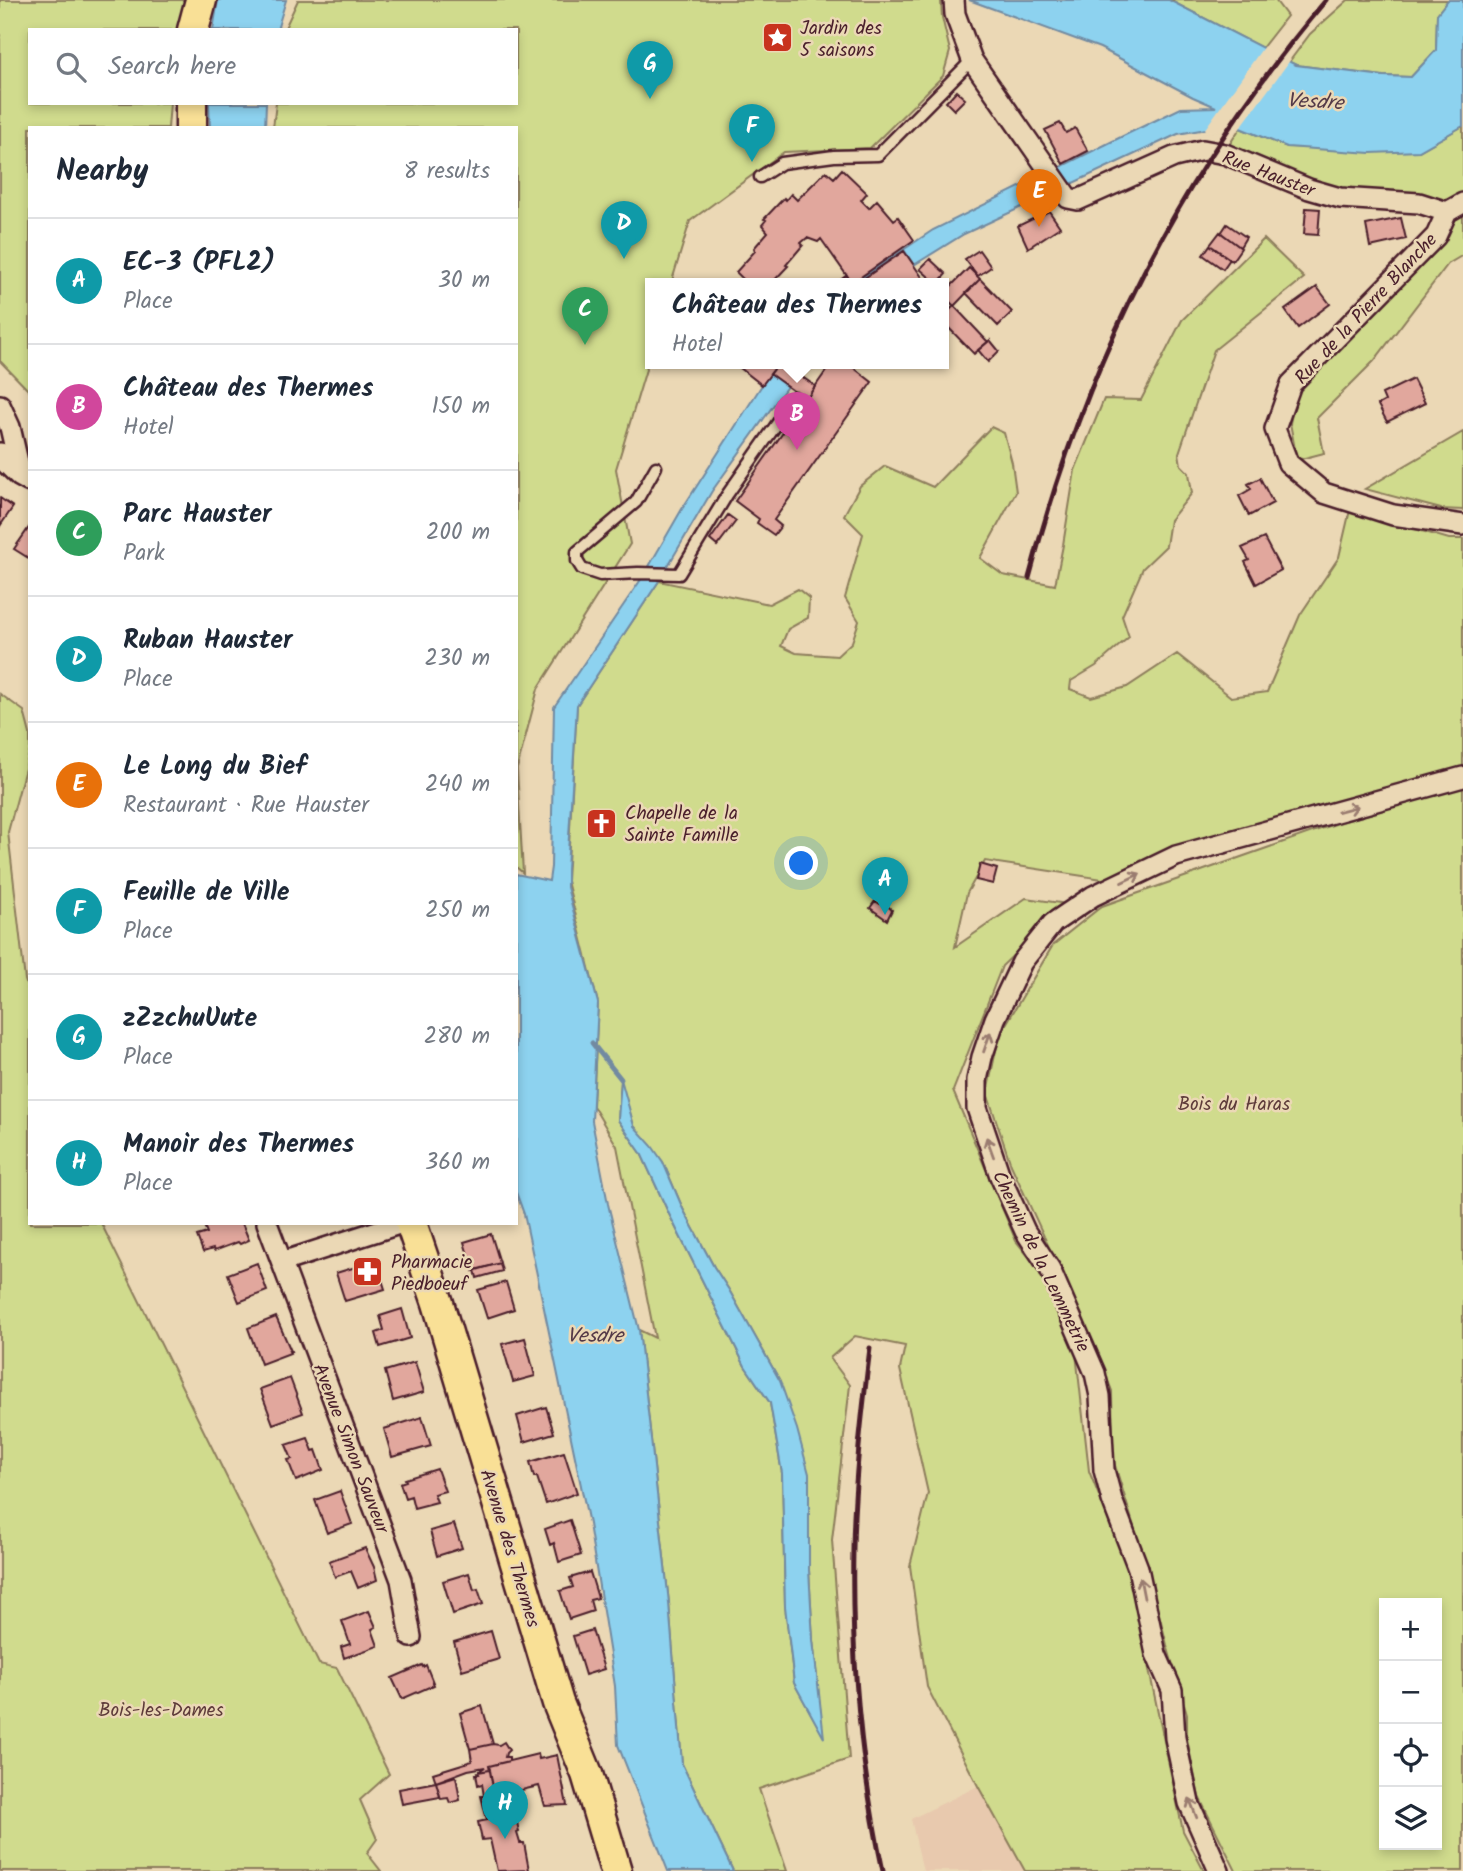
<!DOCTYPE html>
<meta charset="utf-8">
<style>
body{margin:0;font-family:Kalam,sans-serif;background:#f2f2f3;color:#1f2937}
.controls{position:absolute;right:21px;bottom:21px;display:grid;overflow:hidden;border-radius:0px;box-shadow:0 4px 10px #0003}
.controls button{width:63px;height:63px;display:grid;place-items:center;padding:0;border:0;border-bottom:2px solid #e0e1e3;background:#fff;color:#1f2937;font:35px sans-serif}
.you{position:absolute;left:802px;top:864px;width:24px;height:24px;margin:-18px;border:5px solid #fff;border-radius:50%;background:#1a73e8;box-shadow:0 0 0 10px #1a73e833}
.badge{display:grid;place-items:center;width:46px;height:46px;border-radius:50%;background:#7c3aed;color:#fff;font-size:23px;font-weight:700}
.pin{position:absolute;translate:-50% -58px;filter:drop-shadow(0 2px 4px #0008)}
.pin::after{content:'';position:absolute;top:37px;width:24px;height:21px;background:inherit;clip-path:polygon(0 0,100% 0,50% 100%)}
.popup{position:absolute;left:645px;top:278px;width:304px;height:91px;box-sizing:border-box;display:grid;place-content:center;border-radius:0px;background:#fff;filter:drop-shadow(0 2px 5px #0005);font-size:23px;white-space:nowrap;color:#747a83}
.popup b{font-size:26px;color:#1f2937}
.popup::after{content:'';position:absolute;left:50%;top:100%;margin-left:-14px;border:14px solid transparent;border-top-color:#fff}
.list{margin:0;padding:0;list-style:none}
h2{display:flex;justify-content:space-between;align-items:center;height:91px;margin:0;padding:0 28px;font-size:30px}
h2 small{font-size:23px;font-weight:400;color:#747a83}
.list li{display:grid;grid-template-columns:46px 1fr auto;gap:21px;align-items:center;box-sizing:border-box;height:126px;padding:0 28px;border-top:2px solid #e0e1e3}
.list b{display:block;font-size:26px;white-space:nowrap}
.list p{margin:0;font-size:23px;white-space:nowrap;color:#747a83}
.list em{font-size:23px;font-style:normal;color:#747a83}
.icon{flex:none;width:38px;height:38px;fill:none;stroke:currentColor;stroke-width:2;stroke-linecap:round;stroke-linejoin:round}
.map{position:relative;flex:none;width:1463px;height:1871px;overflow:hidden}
.search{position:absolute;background:#fff;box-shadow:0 4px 10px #0003;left:28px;top:28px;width:490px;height:77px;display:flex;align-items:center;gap:18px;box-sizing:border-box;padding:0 24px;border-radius:0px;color:#747a83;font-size:26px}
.panel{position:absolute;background:#fff;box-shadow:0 4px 10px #0003;left:28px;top:126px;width:490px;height:1099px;border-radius:0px}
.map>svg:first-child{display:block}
.built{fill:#e8c9ae}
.green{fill:#d0db8d;stroke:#8d7d5c;stroke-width:2;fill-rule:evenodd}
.water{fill:#8dd2ef;stroke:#728aa1;stroke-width:2}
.pier{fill:#ebd8b5}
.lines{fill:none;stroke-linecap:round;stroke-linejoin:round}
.stream{stroke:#728aa1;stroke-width:5}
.building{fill:#e1a79d;stroke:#4a1f2b;stroke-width:2}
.service-casing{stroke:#4a1f2b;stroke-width:15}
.minor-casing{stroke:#4a1f2b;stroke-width:24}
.tertiary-casing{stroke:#4a1f2b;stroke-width:28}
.primary-casing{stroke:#4a1f2b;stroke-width:35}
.service{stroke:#ebd8b5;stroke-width:10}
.minor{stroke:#ebd8b5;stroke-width:19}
.tertiary{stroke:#ebd8b5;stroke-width:23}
.primary{stroke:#f9e096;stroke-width:30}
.rail{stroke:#4a1f2b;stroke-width:5}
.oneway{stroke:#9a7c70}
.labels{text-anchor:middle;stroke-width:5;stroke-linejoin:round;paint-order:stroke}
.poi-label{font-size:19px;fill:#4a1f2b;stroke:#ebd8b5;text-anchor:start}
.street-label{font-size:19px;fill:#4a1f2b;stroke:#ebd8b5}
.park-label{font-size:19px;fill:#5e3b3a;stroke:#ebd8b5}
.water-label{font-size:21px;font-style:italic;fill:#543a48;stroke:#ebd8b5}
</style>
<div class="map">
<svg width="1463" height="1871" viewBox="0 0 1463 1871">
<rect width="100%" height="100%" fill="#ebd8b5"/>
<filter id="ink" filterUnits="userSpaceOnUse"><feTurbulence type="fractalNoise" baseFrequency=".0143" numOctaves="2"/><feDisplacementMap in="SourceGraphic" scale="14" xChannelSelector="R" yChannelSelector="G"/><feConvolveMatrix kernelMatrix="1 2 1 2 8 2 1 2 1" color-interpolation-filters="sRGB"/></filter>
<g filter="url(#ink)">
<!-- built -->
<path class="built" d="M978,1786L1025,1871H923L911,1819Z"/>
<!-- green -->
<path class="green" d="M0,0H185L178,30H30V103H170L168,128H30V392L0,361Z
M298,0H941L942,17L950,51L943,76L870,148L784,152L690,221L671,284H650V356L616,469L630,544L538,689L517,769L523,873L516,867V128H273L276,103H516V30H284Z
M1169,0H1275L1287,16L1262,48Z
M1348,0H1448L1437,14L1436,50L1411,77L1383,76L1296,65L1289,62L1310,34Z
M1463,126V255L1448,264L1374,361L1317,418L1324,453L1297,460L1290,423L1299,382L1427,237L1454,221L1432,212L1352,208L1222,156L1240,128L1287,147L1419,151Z
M1264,239L1304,278L1214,350L1179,453L1181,465L1189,473L1192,493L1170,520L1166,546L1143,568L1122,616L1129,637L1096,666L1071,681L1070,689L1091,697L1127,687L1177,654L1231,697L1267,692L1300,615L1339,557L1350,510L1449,539H1463V769L1109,880L985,861L967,893L955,947L1026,898L1067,904L1002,966L953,1091L1016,1241L1036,1266L1075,1344L1089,1471L1127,1565L1183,1831L1204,1871H1025L978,1786L927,1687L910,1566L928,1493L900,1369L905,1346L855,1336L830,1358L850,1385L832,1540L849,1759L759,1789L787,1871H733L682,1764L669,1603L639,1330L655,1338L617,1146L593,1106L598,1003L567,881L577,705L659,581L769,604L798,589L809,598L808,618L788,629L781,646L796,653L837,656L852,642L859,621L845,598L863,534L844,515L860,486L885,466L933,487L991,427L1004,433L1012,463L1016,492L980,558L1003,575L1055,585L1063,545L1075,470L1104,399L1141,400L1182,320ZM621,1082L634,1126L663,1162L683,1209L714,1267L729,1290L780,1381L809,1570L813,1640L823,1735L794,1683L785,1606L782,1473L770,1403L745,1366L669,1214L641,1153L618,1120Z
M1463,432V510L1441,509L1365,489Z
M0,694L24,711L30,734V750L8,832L25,980L30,995V1223H101L319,1664L337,1668L389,1774L360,1800L377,1839L367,1853L381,1871H0Z
M1463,786V1871H1236L1199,1797L1187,1739V1714L1167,1645L1149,1575L1113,1459L1112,1391L1089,1334L1011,1165L987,1093L999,1036L1053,945L1102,906L1335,824ZM1384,1603H1437V1845H1384Z"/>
<!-- water -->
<path class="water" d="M218,0H286L277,30H213Z
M969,0H1169L1296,65L1383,76L1411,77L1436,50L1437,14L1448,0H1463V126L1419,151L1371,153L1287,147L1240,128L1234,124L1178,134L964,234L914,265L904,250L856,284H852L933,230L1125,135L1181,108L1216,107L1193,97L1100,48Z
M209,103H266L265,128H210Z
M778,364H803L712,491L659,581L577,705L567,869V887L598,1003L592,1121L608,1204L639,1330L669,1603L682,1764L733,1871H668L618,1745L615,1686L589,1524L536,1270L524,1214L516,1192V874L549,881L551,867L554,707L644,575L682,509L762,385Z
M621,1079L634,1126L652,1146L663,1162L683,1209L714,1267L729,1290L780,1381L797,1429L809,1474V1570L813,1640L824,1738L794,1683L785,1606L782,1473L770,1403L745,1366L669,1214L641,1153L618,1120Z"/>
<!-- pier -->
<path class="pier" d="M1264,46L1291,59L1238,131L1233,128L1202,133Z"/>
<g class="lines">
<!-- stream -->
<path class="stream" d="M592,1043L621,1079"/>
</g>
<!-- building -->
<path class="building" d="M956,91L965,99L954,110L946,102Z
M1060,123L1066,133L1075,128L1088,151L1063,164L1045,130Z
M842,169L867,193L861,200L869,208L877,200L894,220L898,217L914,240L852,283L821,239L818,242L807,238L801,243L803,245L786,265L788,266L771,284H748L736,272L755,251L754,248L768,232L762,225L766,220L764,219L784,198L786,200L791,194L797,200L826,171L834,178Z
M1306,208L1320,209L1318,235L1304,234Z
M1049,211L1060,227L1028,248L1018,226Z
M1401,218L1406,239L1370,247L1366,225Z
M1227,224L1246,237L1240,247L1221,233Z
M1220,232L1241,248L1232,261L1210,245Z
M1210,245L1230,259L1223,269L1203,255Z
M979,250L991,267L978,276L965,259Z
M904,251L924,280L918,284H856Z
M930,259L946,274L937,284L920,269Z
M969,268L980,279L954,306L944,296V293Z
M847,275L852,284H831L839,281Z
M980,279L1012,312L998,326L966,293Z
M1317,287L1330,304L1298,328L1285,310Z
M954,306L988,342L974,354L944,323V315Z
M990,340L999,351L988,362L978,350Z
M735,364H778L762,385Z
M778,364H784L815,386L806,400L770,374Z
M831,364H849L872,382L774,520L781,526L774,535L757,523L759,519L735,501Z
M1413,379L1425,403L1387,422L1378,405L1385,401L1382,394Z
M1260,478L1273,503L1249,516L1239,496L1251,489L1248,484Z
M0,498L13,507L0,526Z
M728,515L736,521L717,546L710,540Z
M30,526V559L14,549Z
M1264,538L1281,570L1256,584L1245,562L1249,560L1242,548Z
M980,864L997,869L993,884L976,880Z
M875,901L880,904L882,901L892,910L887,920L870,908Z
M203,1223H242L249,1240L240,1244L238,1242L214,1251L213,1249L203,1252L197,1236L207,1233Z
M491,1234L500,1263L473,1271L464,1242Z
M376,1261L385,1289L345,1301L336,1273Z
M257,1263L267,1291L239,1302L228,1274Z
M500,1263L502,1271L477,1278L475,1270Z
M506,1282L514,1309L487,1318L478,1290Z
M402,1309L410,1338L380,1347L376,1333L384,1330L380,1316Z
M276,1317L291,1351H289L290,1353L261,1364L248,1328Z
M525,1338L535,1376L513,1382L502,1344Z
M415,1362L424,1392L393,1401L385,1371Z
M290,1378L303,1413L273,1424L260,1389Z
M546,1407L554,1433L524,1442L517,1416Z
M422,1417L431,1446L392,1457L384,1429Z
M308,1438L313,1451L316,1450L323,1470L296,1481L288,1460L292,1459L286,1445Z
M564,1452L577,1493L546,1504L537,1477H534L530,1462Z
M437,1469L445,1491L434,1494L437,1502L414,1508L411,1496L405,1498L400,1483L406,1481L405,1479Z
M340,1491L352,1524L327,1533L315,1500Z
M570,1520L581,1555L559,1562L554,1543L550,1545L545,1529Z
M454,1524L462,1548L437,1556L430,1531Z
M365,1548L374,1567L377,1580L358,1588L351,1571L335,1577L329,1561Z
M590,1572L598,1598L590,1600L593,1611L569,1619L560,1591L573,1587L570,1578Z
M469,1573L474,1590L478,1589L483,1604L453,1614L443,1581Z
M369,1611L376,1627L372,1629L378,1646L344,1658L341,1647L350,1644L342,1621Z
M592,1630L604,1669L585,1675L573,1636Z
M491,1631L499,1659L462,1670L454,1642Z
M422,1665L423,1667L426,1665L434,1685L402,1699L392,1678Z
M482,1706L493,1744L470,1749L460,1713Z
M504,1742L509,1750L506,1753L505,1757H509V1761L489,1766L490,1770L478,1772L485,1767L468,1770L436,1782L433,1773L472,1761L470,1749L493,1744L499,1745Z
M538,1754L539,1759L557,1755L567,1805L545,1806L539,1786L500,1795L494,1793L489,1766Z
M490,1770L494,1793L484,1796L482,1784L478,1785L476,1774H479L478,1772Z
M456,1776L460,1800L450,1803L448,1798L441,1799L436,1782Z
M436,1782L440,1797L402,1804L399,1789Z
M494,1793L500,1795L504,1809L487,1820L481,1796Z
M511,1808L515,1811L514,1817L517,1822L519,1832L517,1833L520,1843H524L529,1870L497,1871L490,1839L482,1840L478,1822L487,1820L504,1809Z"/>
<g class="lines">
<defs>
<path id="service" d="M760,177L782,163L834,156L878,155L972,60
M656,467L636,502L577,552V561L582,569L600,575L638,573L679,574L727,495L795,398"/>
<path id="minor" d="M954,0L955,14L972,60L1068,198L1078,200L1174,157L1203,150L1225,154L1309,189L1340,198L1419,203L1447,212
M1447,212L1436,236L1291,384L1275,429L1288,463L1324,493L1393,515L1463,525
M1447,212L1463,203
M0,405L10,427L21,475
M267,1223L401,1580L411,1637
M282,1262L402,1223
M1219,1871L1189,1803L1175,1738L1172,1690L1156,1654L1138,1568L1112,1500L1104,1470L1100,1396L1095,1373L1050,1269L1025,1231L1000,1176L977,1108V1080L982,1057L995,1019L1022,962L1053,923L1093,896L1176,856L1463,777"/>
<path id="tertiary" d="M0,455L21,475L30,480"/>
<path id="primary" d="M193,30L201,0
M191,128V103
M411,1223L438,1303L558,1703L587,1774L616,1871"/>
</defs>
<!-- service casing -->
<use href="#service" class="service-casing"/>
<!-- minor casing -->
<use href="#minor" class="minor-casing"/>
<!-- tertiary casing -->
<use href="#tertiary" class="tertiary-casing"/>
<!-- primary casing -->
<use href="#primary" class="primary-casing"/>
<!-- service -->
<use href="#service" class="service"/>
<!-- minor -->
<use href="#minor" class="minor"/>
<!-- tertiary -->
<use href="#tertiary" class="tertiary"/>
<!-- primary -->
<use href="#primary" class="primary"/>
<!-- rail -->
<path class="rail" d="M1029,578C1086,359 1180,173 1326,0
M870,1348C862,1414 854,1482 853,1549C851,1657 860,1765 883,1871"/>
</g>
<!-- one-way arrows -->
<defs><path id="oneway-shaft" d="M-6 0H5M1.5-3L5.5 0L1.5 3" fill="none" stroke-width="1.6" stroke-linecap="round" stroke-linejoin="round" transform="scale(1.75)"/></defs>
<g class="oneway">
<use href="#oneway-shaft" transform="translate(1348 809) rotate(-15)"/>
<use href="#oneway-shaft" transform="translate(1131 878) rotate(-26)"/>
<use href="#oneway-shaft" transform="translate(987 1042) rotate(-71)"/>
<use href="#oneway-shaft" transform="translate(990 1147) rotate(-110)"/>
<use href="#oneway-shaft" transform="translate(1142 1588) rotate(-101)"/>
<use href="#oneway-shaft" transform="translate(1193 1808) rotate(-111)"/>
</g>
</g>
<!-- icons -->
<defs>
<symbol id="sight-square" viewBox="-11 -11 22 22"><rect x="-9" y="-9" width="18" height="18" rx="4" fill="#c8321e" stroke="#ebd8b5"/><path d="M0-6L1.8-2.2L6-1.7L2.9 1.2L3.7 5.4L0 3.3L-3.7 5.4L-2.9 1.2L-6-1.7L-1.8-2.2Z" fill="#fff"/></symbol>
<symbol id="church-square" viewBox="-11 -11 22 22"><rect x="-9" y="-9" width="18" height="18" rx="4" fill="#c8321e" stroke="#ebd8b5"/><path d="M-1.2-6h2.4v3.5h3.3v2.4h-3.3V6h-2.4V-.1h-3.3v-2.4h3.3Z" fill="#fff"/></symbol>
<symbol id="pharmacy-square" viewBox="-11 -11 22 22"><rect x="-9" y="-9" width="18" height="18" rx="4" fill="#c8321e" stroke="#ebd8b5"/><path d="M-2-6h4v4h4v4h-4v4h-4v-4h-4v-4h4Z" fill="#fff"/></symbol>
</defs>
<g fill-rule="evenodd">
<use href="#sight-square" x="760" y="20" width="35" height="35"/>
<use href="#church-square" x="584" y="806" width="35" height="35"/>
<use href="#pharmacy-square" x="350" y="1254" width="35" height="35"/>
</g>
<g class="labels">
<!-- poi labels -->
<g class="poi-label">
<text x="800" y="34">Jardin des<tspan x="800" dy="22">5 saisons</tspan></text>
<text x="625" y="819">Chapelle de la<tspan x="625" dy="22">Sainte Famille</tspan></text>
<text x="391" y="1268">Pharmacie<tspan x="391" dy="22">Piedboeuf</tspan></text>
</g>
<!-- street labels -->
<g class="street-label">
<text transform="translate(1269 173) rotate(21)" y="7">Rue Hauster</text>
<text transform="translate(1365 308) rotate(-47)" y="7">Rue de la Pierre Blanche</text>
<text transform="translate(1042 1261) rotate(64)" y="7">Chemin de la Lemmetrie</text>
<text transform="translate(352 1448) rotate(69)" y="7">Avenue Simon Sauveur</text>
<text transform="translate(511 1548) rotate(73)" y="7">Avenue des Thermes</text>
</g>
<!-- park labels -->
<g class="park-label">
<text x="1234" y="1110">Bois du Haras</text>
<text x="161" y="1716">Bois-les-Dames</text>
</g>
<!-- water labels -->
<g class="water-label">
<text transform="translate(1315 101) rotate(3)" y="7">Vesdre</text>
<text x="595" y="1342">Vesdre</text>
</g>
</g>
</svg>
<div class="controls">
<button>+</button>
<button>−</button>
<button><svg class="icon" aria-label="locate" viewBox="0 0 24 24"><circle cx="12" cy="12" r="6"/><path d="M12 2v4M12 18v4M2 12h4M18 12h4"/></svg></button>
<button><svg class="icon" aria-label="layers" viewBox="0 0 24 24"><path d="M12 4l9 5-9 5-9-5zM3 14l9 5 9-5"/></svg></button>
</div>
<div class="you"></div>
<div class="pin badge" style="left:885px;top:915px;background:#0f9aa8">A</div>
<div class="pin badge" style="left:797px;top:450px;background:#d1479c">B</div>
<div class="popup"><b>Château des Thermes</b>Hotel</div>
<div class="pin badge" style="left:585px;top:345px;background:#2e9e5b">C</div>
<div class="pin badge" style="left:624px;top:259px;background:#0f9aa8">D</div>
<div class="pin badge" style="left:1039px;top:227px;background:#e8710a">E</div>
<div class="pin badge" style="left:752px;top:162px;background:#0f9aa8">F</div>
<div class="pin badge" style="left:650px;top:99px;background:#0f9aa8">G</div>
<div class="pin badge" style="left:505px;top:1839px;background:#0f9aa8">H</div>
<div class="search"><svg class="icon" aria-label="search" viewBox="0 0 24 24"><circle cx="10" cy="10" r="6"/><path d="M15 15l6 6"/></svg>Search here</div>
<section class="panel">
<h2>Nearby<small>8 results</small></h2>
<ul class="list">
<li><span class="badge" style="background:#0f9aa8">A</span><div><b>EC-3 (PFL2)</b><p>Place</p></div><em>30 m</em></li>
<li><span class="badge" style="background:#d1479c">B</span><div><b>Château des Thermes</b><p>Hotel</p></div><em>150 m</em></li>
<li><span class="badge" style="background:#2e9e5b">C</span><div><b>Parc Hauster</b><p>Park</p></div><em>200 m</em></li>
<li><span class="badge" style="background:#0f9aa8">D</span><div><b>Ruban Hauster</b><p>Place</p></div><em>230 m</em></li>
<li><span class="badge" style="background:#e8710a">E</span><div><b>Le Long du Bief</b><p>Restaurant · Rue Hauster</p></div><em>240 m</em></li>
<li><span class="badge" style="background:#0f9aa8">F</span><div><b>Feuille de Ville</b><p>Place</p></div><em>250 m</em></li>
<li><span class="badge" style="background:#0f9aa8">G</span><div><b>zZzchuUute</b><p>Place</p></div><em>280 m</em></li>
<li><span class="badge" style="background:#0f9aa8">H</span><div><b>Manoir des Thermes</b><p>Place</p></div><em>360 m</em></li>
</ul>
</section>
</div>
